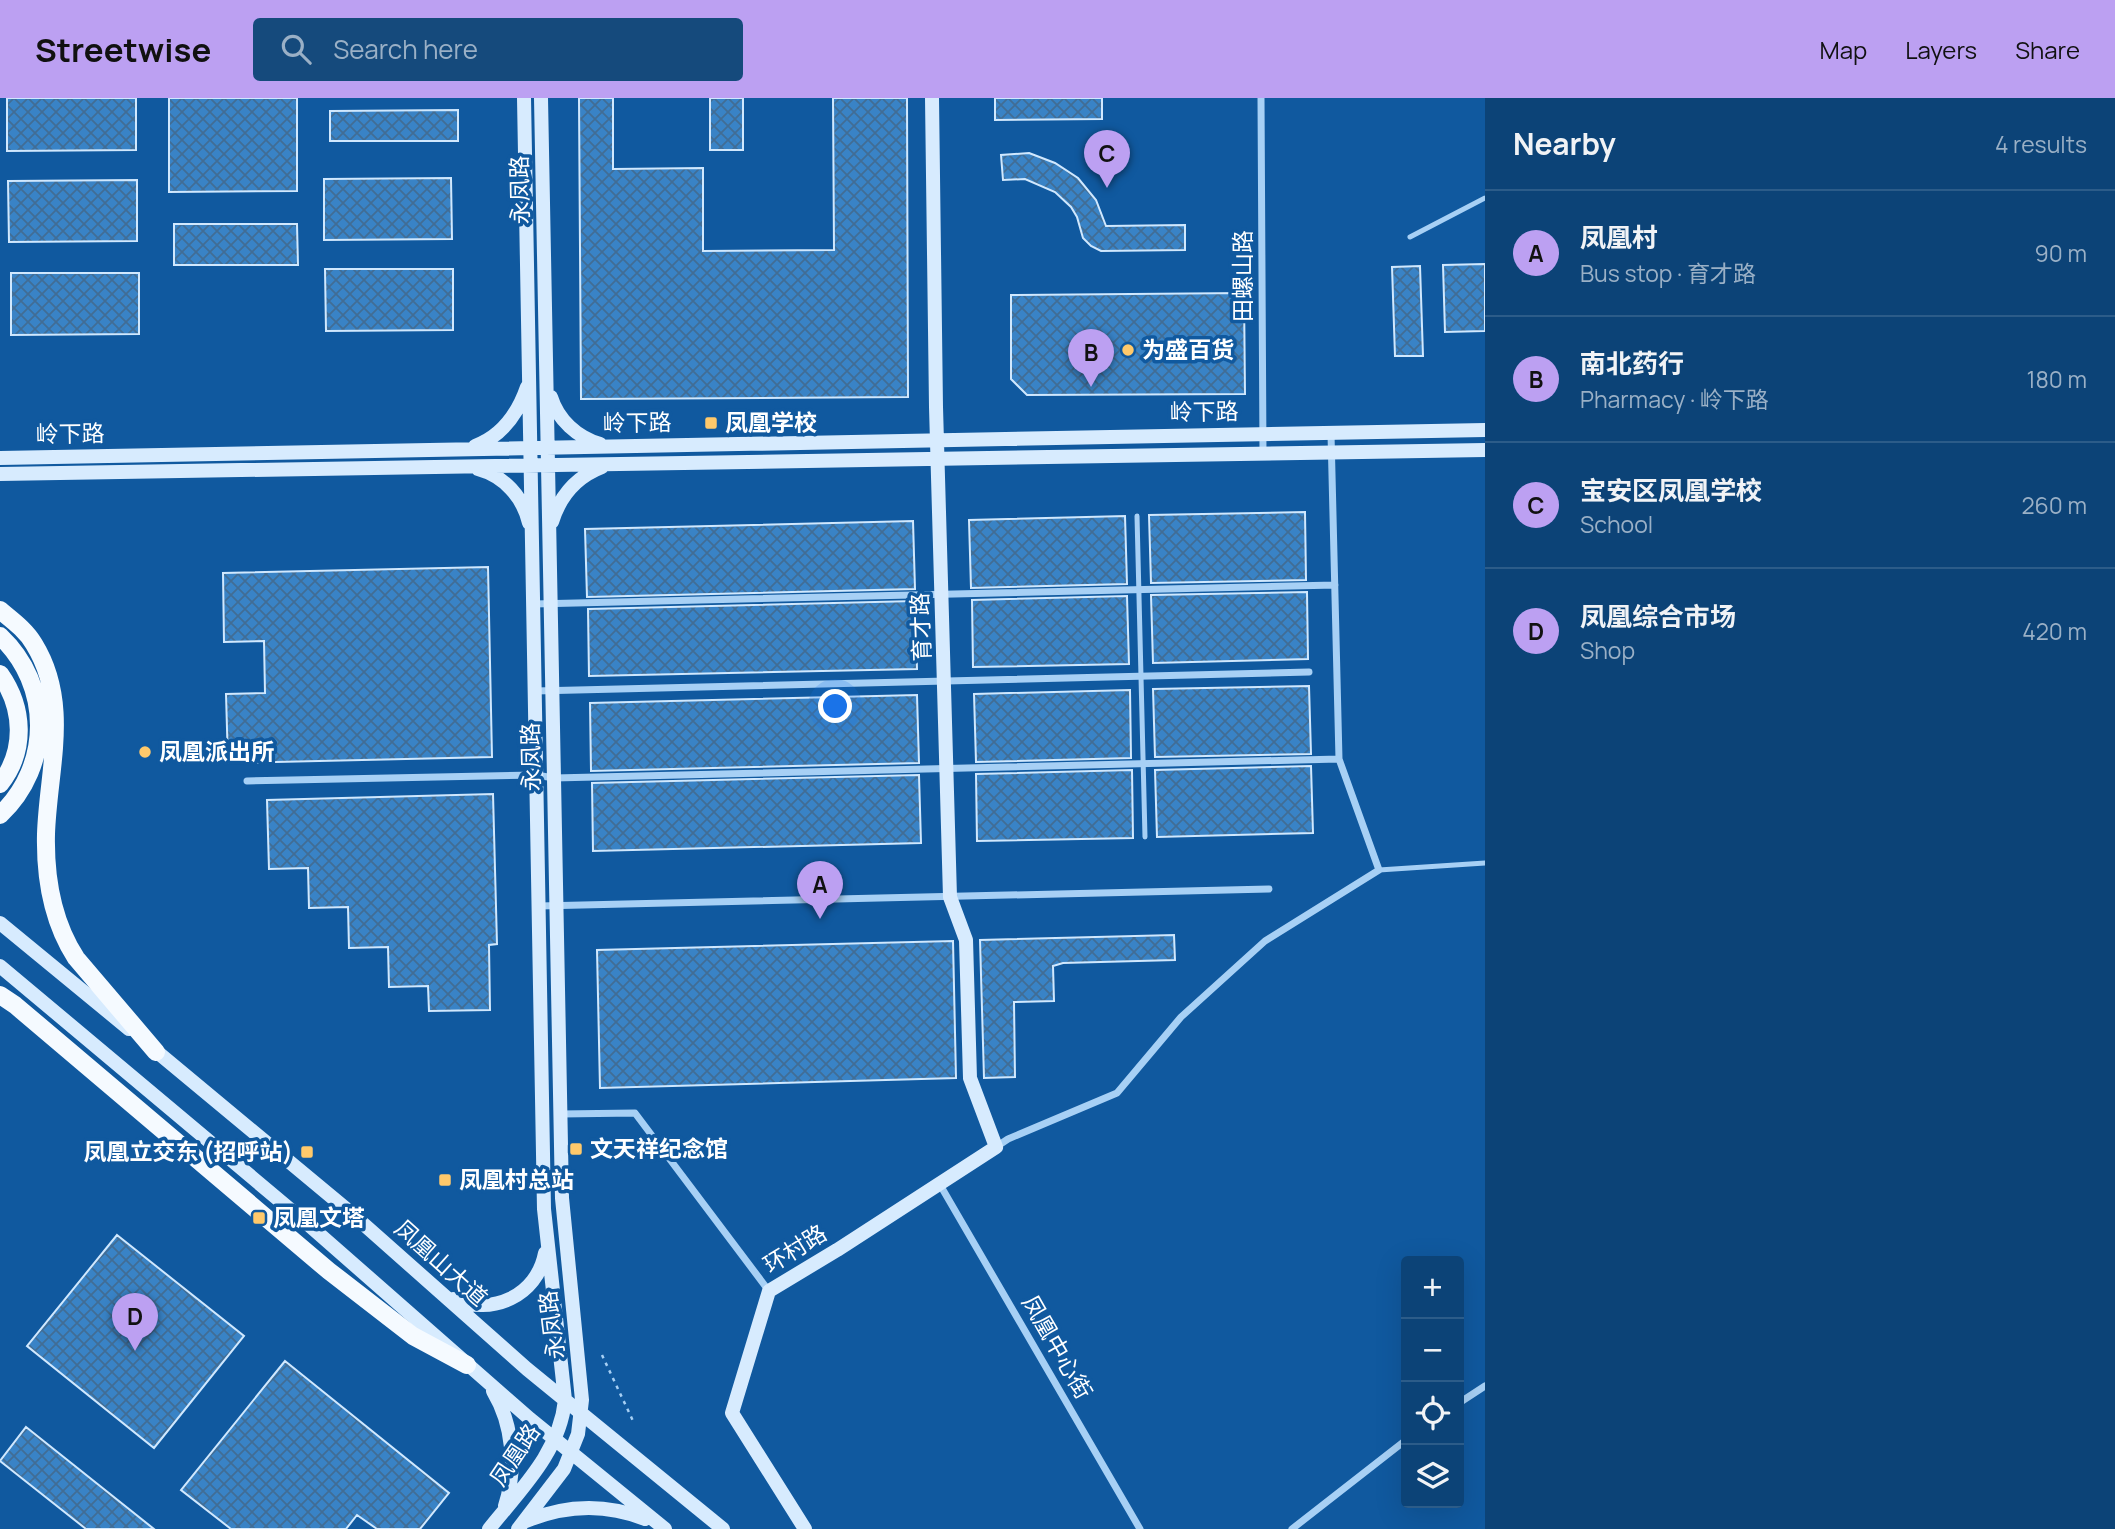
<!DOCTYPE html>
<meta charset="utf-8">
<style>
body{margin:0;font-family:Manrope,"Noto Sans SC",sans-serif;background:#154a7c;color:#f1f3f6}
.controls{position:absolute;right:21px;bottom:21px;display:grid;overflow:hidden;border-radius:7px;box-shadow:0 7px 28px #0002}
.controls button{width:63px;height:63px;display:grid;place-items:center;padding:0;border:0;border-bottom:2px solid #2c5c89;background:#0c4377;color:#f1f3f6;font:35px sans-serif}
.you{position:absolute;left:836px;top:609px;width:24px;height:24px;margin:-18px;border:5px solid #fff;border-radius:50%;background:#1a73e8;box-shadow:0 0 0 10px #1a73e833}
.badge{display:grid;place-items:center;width:46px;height:46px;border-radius:50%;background:#bca0f2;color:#111;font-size:23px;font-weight:700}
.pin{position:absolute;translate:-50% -58px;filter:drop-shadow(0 2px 4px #0008)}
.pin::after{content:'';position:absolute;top:37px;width:24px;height:21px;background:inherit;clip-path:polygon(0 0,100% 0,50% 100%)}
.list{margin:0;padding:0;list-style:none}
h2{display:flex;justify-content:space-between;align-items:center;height:91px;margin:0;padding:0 28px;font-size:30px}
h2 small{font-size:23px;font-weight:400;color:#9ab0c6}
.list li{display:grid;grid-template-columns:46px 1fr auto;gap:21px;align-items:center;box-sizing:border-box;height:126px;padding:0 28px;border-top:2px solid #2c5c89}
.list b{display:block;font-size:26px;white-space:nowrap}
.list p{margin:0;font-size:23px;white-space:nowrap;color:#9ab0c6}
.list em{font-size:23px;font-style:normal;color:#9ab0c6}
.icon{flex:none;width:38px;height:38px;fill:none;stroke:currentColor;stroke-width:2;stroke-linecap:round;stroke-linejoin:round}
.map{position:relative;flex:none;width:1485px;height:1431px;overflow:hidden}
header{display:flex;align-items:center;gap:42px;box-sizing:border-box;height:98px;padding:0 35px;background:#bca0f2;color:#111}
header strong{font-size:33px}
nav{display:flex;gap:38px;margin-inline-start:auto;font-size:24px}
.search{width:490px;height:63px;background:#154a7c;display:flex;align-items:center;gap:18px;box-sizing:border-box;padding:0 24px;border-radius:7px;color:#9ab0c6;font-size:26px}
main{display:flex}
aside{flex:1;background:#0c4377}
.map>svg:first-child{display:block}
.building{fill:url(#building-cross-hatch);stroke:#d0e8fe;stroke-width:2}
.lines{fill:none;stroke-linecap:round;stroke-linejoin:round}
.path{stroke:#a7d0f5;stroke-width:2.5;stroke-dasharray:3.5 5;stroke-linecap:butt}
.lane{stroke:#a7d0f5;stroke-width:5}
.street{stroke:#a7d0f5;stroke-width:7}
.secondary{stroke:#d7ebfe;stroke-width:14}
.primary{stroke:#f5faff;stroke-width:18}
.primary-bridge{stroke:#f5faff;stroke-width:18}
.poi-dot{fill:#ffc96b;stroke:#10599f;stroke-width:2.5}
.labels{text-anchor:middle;stroke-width:7;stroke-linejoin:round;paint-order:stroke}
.street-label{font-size:23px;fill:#fff;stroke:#10599f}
.poi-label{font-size:23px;font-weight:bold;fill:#fff;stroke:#10599f;text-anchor:start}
</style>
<header>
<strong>Streetwise</strong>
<div class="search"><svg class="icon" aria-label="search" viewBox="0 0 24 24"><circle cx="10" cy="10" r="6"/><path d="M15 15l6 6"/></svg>Search here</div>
<nav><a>Map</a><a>Layers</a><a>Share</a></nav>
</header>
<main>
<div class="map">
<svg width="1485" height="1431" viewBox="0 0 1485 1431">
<defs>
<pattern id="building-cross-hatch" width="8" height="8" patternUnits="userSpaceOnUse" patternTransform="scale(1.75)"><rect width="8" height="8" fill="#3983c6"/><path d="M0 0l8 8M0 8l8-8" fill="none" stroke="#416d95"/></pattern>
</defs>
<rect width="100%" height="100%" fill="#10599f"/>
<!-- building -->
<path class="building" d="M7,0H136V52L7,53Z
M169,0H297V93L169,94Z
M579,0H613V71L703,70V153L834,152L833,0H907L908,299L581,301Z
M710,0H743V52H710Z
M995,0H1102V21L995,22Z
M458,12V43H330V13Z
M1029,55L1055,65L1078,80L1096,102L1106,128L1185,127V152L1101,153L1091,148L1083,140L1077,119L1071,109L1055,94L1025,81L1003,82L1001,57Z
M451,80L452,141L324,142V81Z
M137,82V143L9,144L8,83Z
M174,126H297L298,167H174Z
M1485,166V233L1445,234L1443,167Z
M1420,168L1423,258H1395L1392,169Z
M325,171H453V232L326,233Z
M11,175H139V236L11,237Z
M1244,195L1245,296L1027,297L1011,281V197Z
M1305,414L1306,482L1151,485L1149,417Z
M1125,418L1127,486L971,490L969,422Z
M913,423L915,491L587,499L585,431Z
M488,469L492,659L228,665L226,596L265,595L264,543L224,544L223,475Z
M1307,494L1308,561L1153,565L1151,497Z
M1127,498L1129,566L973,569L972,502Z
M915,503L917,571L589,578L588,511Z
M1309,588L1311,656L1155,659L1153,591Z
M1130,592L1131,660L976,664L974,596Z
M917,597L919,665L591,673L590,605Z
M1311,668L1313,735L1157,739L1155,672Z
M1132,672L1133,740L977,743L976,676Z
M919,677L921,745L593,753L592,685Z
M493,696L497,846L489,847L490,912L429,913L428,888L389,889L388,849L349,850L348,809L309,810L308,770L269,771L267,702Z
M1174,837L1175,862L1063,865L1053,868L1054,903L1014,904L1015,979L984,980L980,842Z
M953,843L956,980L600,990L597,852Z
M117,1137L244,1238L154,1350L27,1248Z
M285,1263L449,1395L420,1431H377L357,1417L346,1431H231L181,1392Z
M26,1329L154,1431H86L0,1363Z"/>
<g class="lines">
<!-- path -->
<path class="path" d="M602,1257L634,1325"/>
<!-- lane -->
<path class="lane" d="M1410,139L1485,100
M1137,418L1145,739
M1379,772L1485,765"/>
<!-- street -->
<path class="street" d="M1261,0L1263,355
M534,506L1335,487
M535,593L1309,574
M247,683L536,677L554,680L1339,661
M539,808L1269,791
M561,1016L635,1015L769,1193
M996,1049L1008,1041L1117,995L1181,919L1265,843L1379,772L1339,661L1331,336
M939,1085L1140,1431
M1459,1305L1485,1288
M1292,1431L1406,1342"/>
<!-- secondary -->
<path class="secondary" d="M551,299C558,322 577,339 600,346
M475,348C502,338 518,315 527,289
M0,360L1485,332
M478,371C504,378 523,399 529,425
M0,376L1485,352
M552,424C560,398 576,379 602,369
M0,825L129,931
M0,868L310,1128L530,1321L665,1431
M150,948L351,1115L527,1271L723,1431
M453,1201C492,1218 537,1198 545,1155
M493,1293C513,1326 517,1371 505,1408
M526,1423C565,1407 605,1405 645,1421
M489,1431C520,1392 560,1354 565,1302L544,1111L524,0
M518,1431L564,1371L578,1336L582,1302L562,1100L541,0
M805,1431L732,1315L769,1193L837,1152L996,1049L970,980L966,842L950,799L936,309L932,0"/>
<!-- primary -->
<path class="primary" d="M0,576C24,610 26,653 0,686
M0,897L15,907L329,1173L413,1238L467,1267"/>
<!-- primary-bridge -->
<path class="primary-bridge" d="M0,512C12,522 26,532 34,546C71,606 48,671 46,736C45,779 52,823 76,860L156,954
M0,538C52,587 52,668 0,717"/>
</g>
<!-- markers -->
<g class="poi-dot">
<circle cx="1128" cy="252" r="7"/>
<rect x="704" y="318" width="14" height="14" rx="3.5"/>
<circle cx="145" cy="654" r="7"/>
<rect x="569" y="1044" width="14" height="14" rx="3.5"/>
<rect x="300" y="1047" width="14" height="14" rx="3.5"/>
<rect x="438" y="1075" width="14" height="14" rx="3.5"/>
<rect x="252" y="1113" width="14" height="14" rx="3.5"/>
</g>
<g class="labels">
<!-- street labels -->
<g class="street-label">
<text transform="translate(520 92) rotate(-91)" y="8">永凤路</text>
<text transform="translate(1243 178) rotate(-90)" y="8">田螺山路</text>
<text transform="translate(1204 314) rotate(-1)" y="8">岭下路</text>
<text transform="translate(637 325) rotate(-1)" y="8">岭下路</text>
<text transform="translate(70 336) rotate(-1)" y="8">岭下路</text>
<text transform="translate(921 529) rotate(-92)" y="8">育才路</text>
<text transform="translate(531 659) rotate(-91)" y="8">永凤路</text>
<text transform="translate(795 1151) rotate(-32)" y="8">环村路</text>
<text transform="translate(441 1165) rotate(42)" y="8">凤凰山大道</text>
<text transform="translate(552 1227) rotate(-97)" y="8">永凤路</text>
<text transform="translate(1057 1249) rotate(60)" y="8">凤凰中心街</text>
<text transform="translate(515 1357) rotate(-56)" y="8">凤凰路</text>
</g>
<!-- poi labels -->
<g class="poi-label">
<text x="1142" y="260">为盛百货</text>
<text x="725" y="333">凤凰学校</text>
<text x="159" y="662">凤凰派出所</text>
<text x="590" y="1059">文天祥纪念馆</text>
<text x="293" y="1062" text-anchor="end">凤凰立交东 (招呼站)</text>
<text x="459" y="1090">凤凰村总站</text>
<text x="273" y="1128">凤凰文塔</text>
</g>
</g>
</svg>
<div class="controls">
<button>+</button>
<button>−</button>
<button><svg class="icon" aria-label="locate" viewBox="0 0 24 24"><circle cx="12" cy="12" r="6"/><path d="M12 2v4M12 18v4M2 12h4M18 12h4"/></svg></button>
<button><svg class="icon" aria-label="layers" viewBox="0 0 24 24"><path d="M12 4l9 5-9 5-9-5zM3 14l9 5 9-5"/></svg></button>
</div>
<div class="you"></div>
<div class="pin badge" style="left:820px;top:821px">A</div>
<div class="pin badge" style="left:1091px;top:289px">B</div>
<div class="pin badge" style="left:1107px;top:90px">C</div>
<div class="pin badge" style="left:135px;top:1253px">D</div>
</div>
<aside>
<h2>Nearby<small>4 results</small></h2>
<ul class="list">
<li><span class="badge">A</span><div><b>凤凰村</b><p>Bus stop · 育才路</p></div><em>90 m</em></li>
<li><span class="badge">B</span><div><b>南北药行</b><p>Pharmacy · 岭下路</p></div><em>180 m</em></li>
<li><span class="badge">C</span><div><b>宝安区凤凰学校</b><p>School</p></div><em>260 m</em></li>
<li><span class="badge">D</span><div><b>凤凰综合市场</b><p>Shop</p></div><em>420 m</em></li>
</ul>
</aside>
</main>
